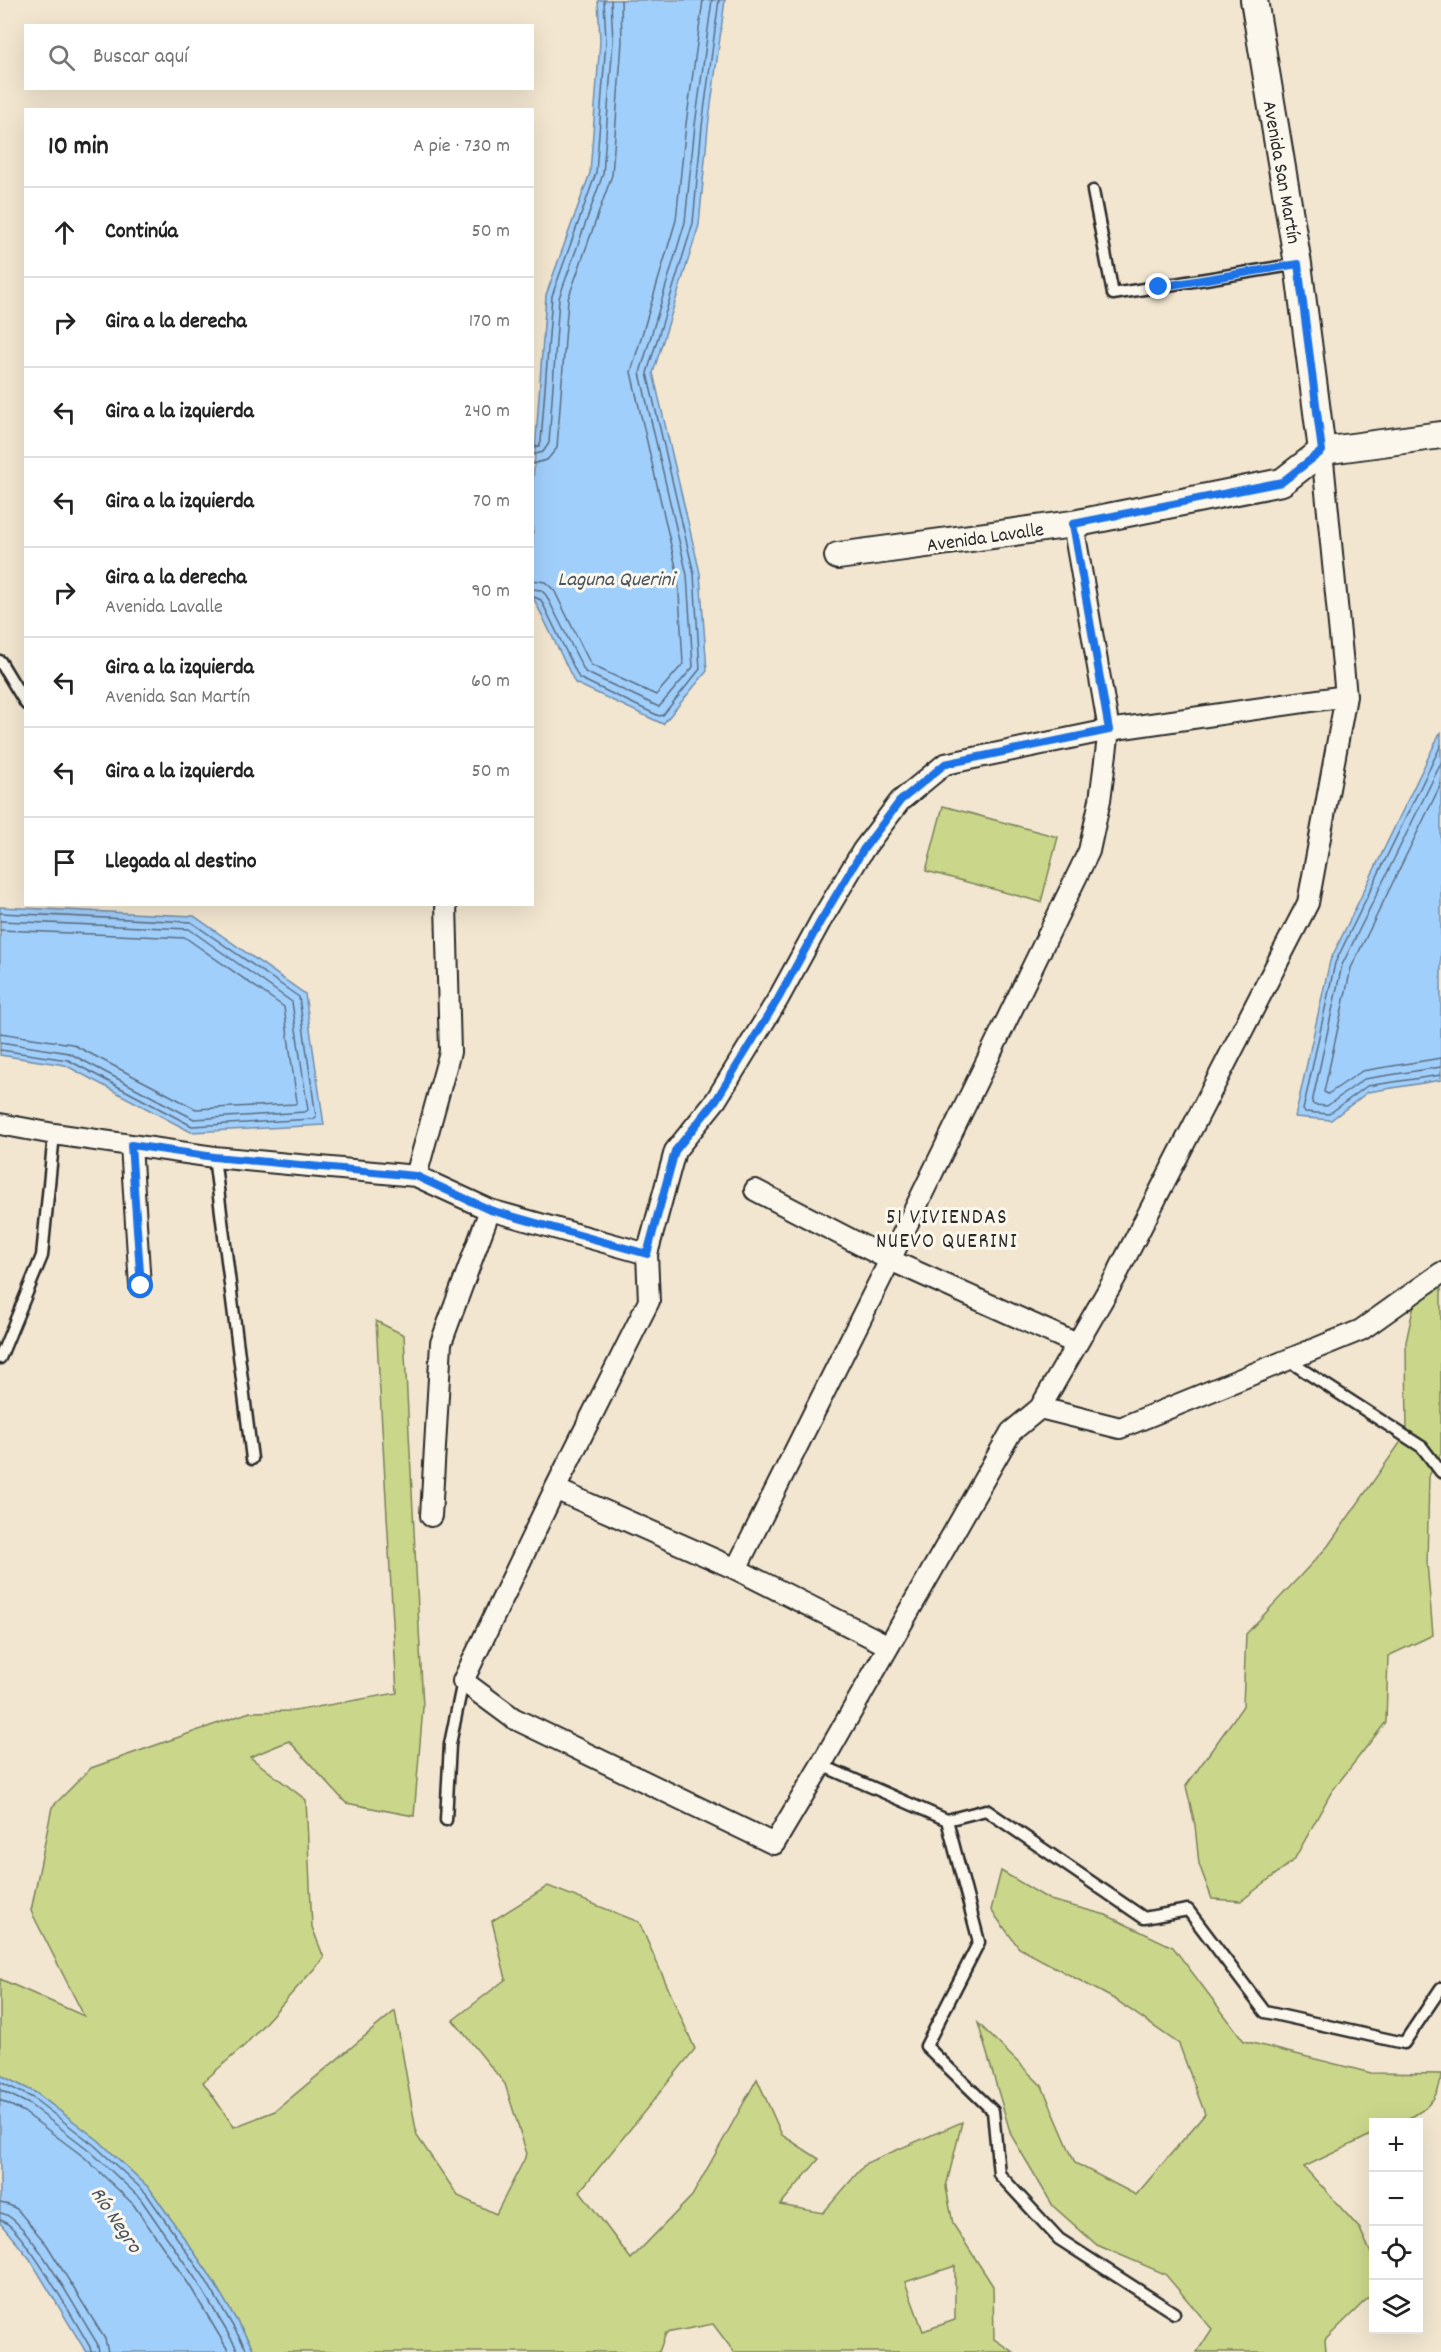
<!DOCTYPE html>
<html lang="es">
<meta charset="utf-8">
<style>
body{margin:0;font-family:Dekko,sans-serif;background:#f2f2f2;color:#222}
.controls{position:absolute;right:18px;bottom:18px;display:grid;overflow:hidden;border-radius:0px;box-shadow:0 6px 24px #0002}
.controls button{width:54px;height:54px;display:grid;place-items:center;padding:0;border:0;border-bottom:2px solid #e0e0e0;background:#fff;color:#222;font:30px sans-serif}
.stop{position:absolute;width:18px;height:18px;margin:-14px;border:4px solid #1a73e8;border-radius:50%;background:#fff}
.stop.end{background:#1a73e8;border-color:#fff;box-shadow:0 2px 6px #0008}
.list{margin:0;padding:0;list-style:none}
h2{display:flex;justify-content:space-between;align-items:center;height:78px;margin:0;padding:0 24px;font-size:26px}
h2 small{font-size:20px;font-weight:400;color:#767676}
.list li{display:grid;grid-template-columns:39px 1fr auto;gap:18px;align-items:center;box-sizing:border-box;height:90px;padding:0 24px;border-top:2px solid #e0e0e0}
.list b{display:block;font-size:22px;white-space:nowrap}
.list p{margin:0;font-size:20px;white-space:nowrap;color:#767676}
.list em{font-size:20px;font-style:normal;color:#767676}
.icon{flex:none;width:33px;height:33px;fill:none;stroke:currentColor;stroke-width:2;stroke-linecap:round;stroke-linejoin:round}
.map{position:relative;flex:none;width:1441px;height:2352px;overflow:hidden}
.search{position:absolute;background:#fff;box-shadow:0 6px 24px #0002;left:24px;top:24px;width:510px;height:66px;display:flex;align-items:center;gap:15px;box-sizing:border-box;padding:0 21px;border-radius:0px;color:#767676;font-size:22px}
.panel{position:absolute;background:#fff;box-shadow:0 6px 24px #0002;left:24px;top:108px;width:510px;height:798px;border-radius:0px}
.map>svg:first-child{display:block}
.green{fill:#cad78a;stroke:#7a815a;stroke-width:1.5;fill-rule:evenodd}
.water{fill:#a1cffc;stroke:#728da8;stroke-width:1.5}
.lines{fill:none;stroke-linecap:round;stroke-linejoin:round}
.shore{stroke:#5a6d7f;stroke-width:1.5}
.service-casing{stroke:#2b2b2b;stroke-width:15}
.minor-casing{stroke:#2b2b2b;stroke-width:24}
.tertiary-casing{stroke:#2b2b2b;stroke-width:30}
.service{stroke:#fbf7ec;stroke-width:10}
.minor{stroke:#fbf7ec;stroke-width:20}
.tertiary{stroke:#fbf7ec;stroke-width:26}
.route{stroke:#1a73e8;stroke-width:8}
.labels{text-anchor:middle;stroke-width:6;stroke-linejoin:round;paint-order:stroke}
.street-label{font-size:20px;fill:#2b2b2b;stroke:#fbf7ec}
.water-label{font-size:21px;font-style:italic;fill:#48545f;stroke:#fbf7ec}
.neighbourhood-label{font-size:21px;letter-spacing:1.5px;fill:#2b2b2b;stroke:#fbf7ec}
</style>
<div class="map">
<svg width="1441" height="2352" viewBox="0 0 1441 2352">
<rect width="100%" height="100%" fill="#f2e6d0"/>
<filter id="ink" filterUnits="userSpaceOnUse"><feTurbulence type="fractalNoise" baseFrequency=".0167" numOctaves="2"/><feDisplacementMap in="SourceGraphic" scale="12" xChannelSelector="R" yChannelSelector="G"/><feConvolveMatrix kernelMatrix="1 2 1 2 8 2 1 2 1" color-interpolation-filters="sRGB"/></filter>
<g filter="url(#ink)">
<!-- green -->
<path class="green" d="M943,806L1058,837L1041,902L926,871Z
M1441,1282V1453L1429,1476L1427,1563L1433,1635L1388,1656L1386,1722L1332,1791L1294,1860L1241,1901L1212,1899L1199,1864L1195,1825L1186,1786L1243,1706L1246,1634L1328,1546L1407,1433L1406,1342L1415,1300Z
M376,1321L404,1335L423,1707L414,1816L346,1803L289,1741L250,1757L306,1800L312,1927L324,1958L245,2045L203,2082L234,2127L275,2111L395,2011L417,2136L458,2196L496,2214L527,2154L505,2084L453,2020L506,1979L492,1921L548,1886L639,1922L695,2049L580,2191L631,2259L692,2196L757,2079L782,2135L819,2159L780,2205L823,2213L866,2163L962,2122L946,2187L953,2224L993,2286L994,2339L1013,2352H734L713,2324L666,2333L659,2352H255L209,2274L150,2189L98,2140L36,2093L0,2075V1979L84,2016L31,1911L52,1807L91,1768L250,1712L294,1711L397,1693ZM955,2266V2320L923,2331L905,2282Z
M1001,1871L1050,1900L1106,1915L1173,1947L1244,2041L1371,2073L1441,2074C1441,2099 1421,2116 1397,2122C1390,2124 1381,2122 1374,2122L1373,2134L1304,2167L1360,2229L1373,2258V2293L1325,2340L1326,2352H1197L1212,2329L1165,2274L1097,2245L1053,2206L1011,2135L978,2023L1042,2086L1075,2163L1136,2195L1205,2114L1179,2044L1116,2000L1019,1948L991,1910Z"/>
<!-- water -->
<path class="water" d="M598,0H725L708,127L699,225L653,373L700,573L707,671L663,724L575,683L533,597V482L546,295L590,173L600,41Z
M1441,731V1080L1368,1092L1331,1120L1295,1117L1330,961Z
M0,907L194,916L305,994L324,1125L191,1132L65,1065L0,1055Z
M0,2075L36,2093L98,2140L150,2189L209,2274L255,2352H86L30,2259L0,2223Z"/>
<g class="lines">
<!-- shore -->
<path class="shore" d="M532,447L539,446L541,441L552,296L596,173L606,41L604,0
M532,455L543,452L549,443L559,298L603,174L613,42L611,0
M532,464L547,460L557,448L568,299L612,175L622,42L621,0
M532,580L545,582L554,590L591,665L656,695L683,664L678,576L631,372L676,220L686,124L703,0
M532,589L541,590L546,595L585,672L659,707L693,667L687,575L640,373L685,222L695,125L712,0
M532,596L541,600L579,678L659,716L663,715L700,669L694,574L647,373L693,223L702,126L719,0
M1441,745L1335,963L1303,1110L1305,1112L1329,1114L1367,1086L1441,1075
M1441,763L1342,965L1312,1103L1314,1105L1327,1106L1364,1079L1441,1067
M1441,784L1351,968L1324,1092L1328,1094L1362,1071L1441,1058
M0,913L191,922L299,997L316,1117L313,1119L192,1126L68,1060L0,1050
M0,921L189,929L292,1002L308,1110L305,1112L194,1119L69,1053L0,1042
M0,930L186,938L284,1007L297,1102L295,1104L196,1109L72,1044L0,1033
M0,2082L33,2098L94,2145L146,2193L204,2277L248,2352
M0,2090L29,2104L89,2150L140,2198L197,2281L239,2352
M0,2100L24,2112L84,2157L133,2204L190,2286L229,2352
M0,2203L9,2205L17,2209L47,2245L105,2339L108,2352
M0,2213C26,2214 81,2319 97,2343L99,2352
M0,2220C20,2222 77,2325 90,2347L91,2352"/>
<defs>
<path id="service" d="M1093,191L1113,294L1298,264
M0,661L26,704
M214,1157L252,1459
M0,1358L42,1256L54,1134
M1289,1361L1422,1447L1441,1472
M821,1765L947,1820L986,1810L1144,1918L1188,1910L1265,2012L1404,2043L1441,1988
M446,1820L450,1744L463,1681
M947,1820L979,1942L926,2046L993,2111L999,2174L1059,2239L1174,2313"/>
<path id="minor" d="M1322,451L1346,696L1308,903L1115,1278L1040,1408L1011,1432L821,1765L774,1844L513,1718L463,1681L555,1489L649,1301L647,1254L675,1151L716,1100L778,999L820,922L863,850L900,801L945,764L1109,730L1346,696
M0,1124L54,1134L214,1157L416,1176L490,1210L647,1254
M131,1145L140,1286
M416,1176L450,1052L446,904
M755,1190L890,1260L1077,1344
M1040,1408L1120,1428L1361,1330L1441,1273
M555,1489L736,1569L889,1646
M431,1516L441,1343L490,1210
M736,1569L890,1260L1089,851L1100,800L1109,730L1073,524"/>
<path id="tertiary" d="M1254,0L1298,264L1322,451
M838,556L1073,524L1282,482L1322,451L1441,435"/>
</defs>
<!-- service casing -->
<use href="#service" class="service-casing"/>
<!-- minor casing -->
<use href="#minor" class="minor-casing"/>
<!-- tertiary casing -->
<use href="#tertiary" class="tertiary-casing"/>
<!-- service -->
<use href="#service" class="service"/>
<!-- minor -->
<use href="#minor" class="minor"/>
<!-- tertiary -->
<use href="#tertiary" class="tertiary"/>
</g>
</g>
<g class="lines" filter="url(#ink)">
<!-- route -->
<path class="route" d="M141,1286L131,1145L214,1157L416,1176L490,1210L647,1254L675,1151L716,1100L778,999L820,922L863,850L900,801L945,764L1109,730L1073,524L1282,482L1322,451L1298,264L1159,287"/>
</g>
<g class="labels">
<!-- street labels -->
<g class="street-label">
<text transform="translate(1283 172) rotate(80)" y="7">Avenida San Martín</text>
<text transform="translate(985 536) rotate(-8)" y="7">Avenida Lavalle</text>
</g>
<!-- water labels -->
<g class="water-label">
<text x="616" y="585">Laguna Querini</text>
<text transform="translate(117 2219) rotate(56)" y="7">Río Negro</text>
</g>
<!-- neighbourhood labels -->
<g class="neighbourhood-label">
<text x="947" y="1223">51 VIVIENDAS<tspan x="947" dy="24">NUEVO QUERINI</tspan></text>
</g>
</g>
</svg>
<div class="controls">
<button>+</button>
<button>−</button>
<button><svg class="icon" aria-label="locate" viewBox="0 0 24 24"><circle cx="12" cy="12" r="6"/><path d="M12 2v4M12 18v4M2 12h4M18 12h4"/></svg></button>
<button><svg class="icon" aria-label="layers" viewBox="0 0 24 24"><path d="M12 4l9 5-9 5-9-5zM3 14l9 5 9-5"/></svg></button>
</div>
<div class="stop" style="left:141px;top:1286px"></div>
<div class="stop end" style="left:1159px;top:287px"></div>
<div class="search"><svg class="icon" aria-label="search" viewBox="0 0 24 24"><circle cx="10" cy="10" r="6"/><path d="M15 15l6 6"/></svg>Buscar aquí</div>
<section class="panel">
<h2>10 min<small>A pie · 730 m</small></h2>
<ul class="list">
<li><svg class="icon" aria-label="ahead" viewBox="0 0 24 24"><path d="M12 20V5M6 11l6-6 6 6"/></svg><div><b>Continúa</b></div><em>50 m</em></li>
<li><svg class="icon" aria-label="right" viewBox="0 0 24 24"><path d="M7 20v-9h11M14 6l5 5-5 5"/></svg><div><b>Gira a la derecha</b></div><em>170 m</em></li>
<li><svg class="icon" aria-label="left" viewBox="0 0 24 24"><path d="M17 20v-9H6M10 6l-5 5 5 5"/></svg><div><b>Gira a la izquierda</b></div><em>240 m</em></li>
<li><svg class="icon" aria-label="left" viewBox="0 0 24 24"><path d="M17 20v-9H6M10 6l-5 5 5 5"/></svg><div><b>Gira a la izquierda</b></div><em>70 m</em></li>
<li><svg class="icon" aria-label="right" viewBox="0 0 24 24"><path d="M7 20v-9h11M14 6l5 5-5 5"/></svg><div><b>Gira a la derecha</b><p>Avenida Lavalle</p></div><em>90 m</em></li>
<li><svg class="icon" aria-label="left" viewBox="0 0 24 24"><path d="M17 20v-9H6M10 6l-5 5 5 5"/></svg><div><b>Gira a la izquierda</b><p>Avenida San Martín</p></div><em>60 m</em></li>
<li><svg class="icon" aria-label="left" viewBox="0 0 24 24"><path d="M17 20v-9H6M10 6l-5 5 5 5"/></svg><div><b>Gira a la izquierda</b></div><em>50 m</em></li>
<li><svg class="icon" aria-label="arrive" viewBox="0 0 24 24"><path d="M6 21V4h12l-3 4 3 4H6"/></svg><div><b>Llegada al destino</b></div></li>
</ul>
</section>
</div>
